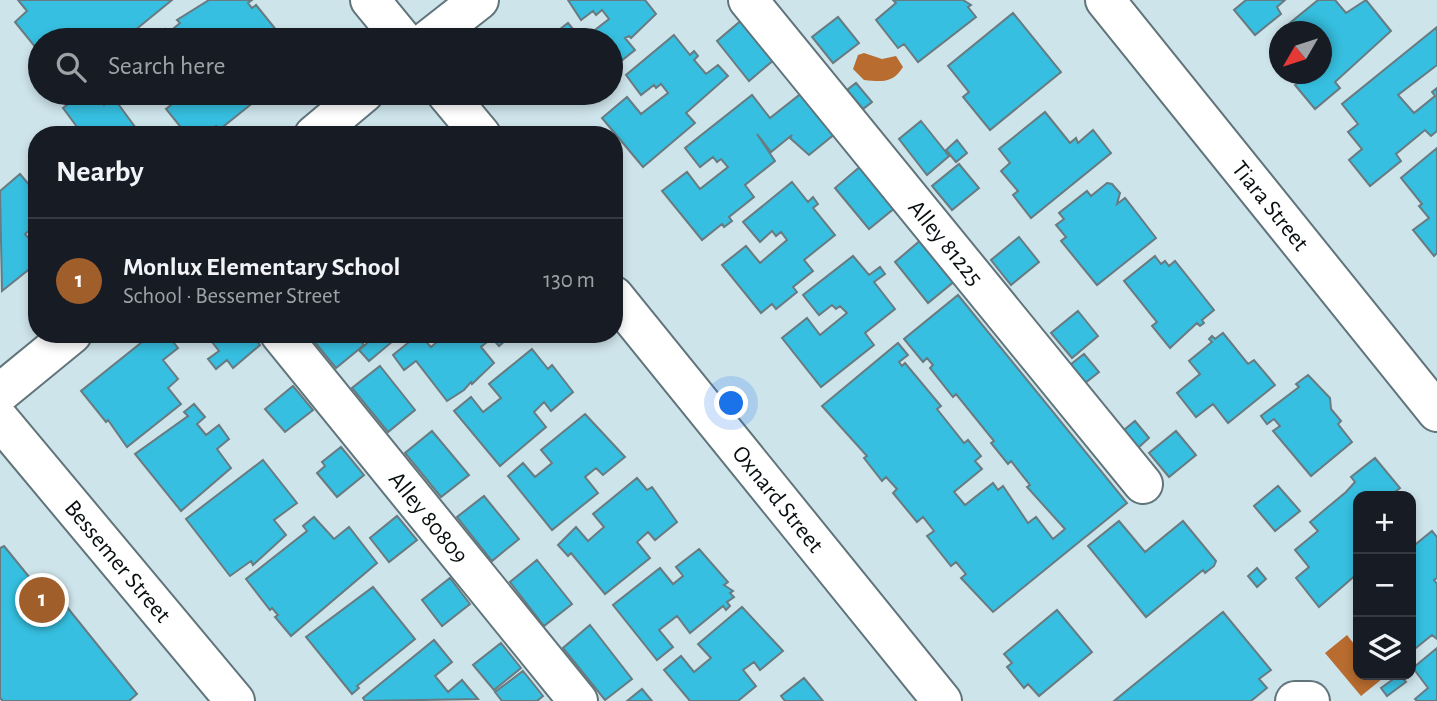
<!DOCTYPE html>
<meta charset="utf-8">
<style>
body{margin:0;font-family:"Alegreya Sans",sans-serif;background:#242831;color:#f1f3f6}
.controls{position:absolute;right:21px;bottom:21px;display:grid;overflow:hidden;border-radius:14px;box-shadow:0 4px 10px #0003}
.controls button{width:63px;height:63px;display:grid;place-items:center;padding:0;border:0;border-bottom:2px solid #363941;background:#171b24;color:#f1f3f6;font:35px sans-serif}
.compass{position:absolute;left:1269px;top:21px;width:63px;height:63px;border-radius:50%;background:#171b24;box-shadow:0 4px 10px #0003;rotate:231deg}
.you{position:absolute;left:732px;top:404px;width:24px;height:24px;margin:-18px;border:5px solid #fff;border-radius:50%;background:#1a73e8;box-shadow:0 0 0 10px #1a73e833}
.badge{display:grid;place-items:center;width:46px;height:46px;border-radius:50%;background:#a05e2a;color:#fff;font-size:23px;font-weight:700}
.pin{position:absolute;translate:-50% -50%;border:4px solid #fff;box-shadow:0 2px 7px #0006}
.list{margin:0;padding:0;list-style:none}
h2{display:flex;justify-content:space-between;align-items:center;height:91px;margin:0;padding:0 28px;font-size:30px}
h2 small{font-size:23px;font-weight:400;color:#9ea1a6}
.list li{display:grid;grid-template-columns:46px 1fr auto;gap:21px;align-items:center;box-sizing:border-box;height:126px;padding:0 28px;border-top:2px solid #363941}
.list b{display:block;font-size:26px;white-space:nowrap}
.list p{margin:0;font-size:23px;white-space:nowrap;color:#9ea1a6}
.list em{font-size:23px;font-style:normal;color:#9ea1a6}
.icon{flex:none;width:38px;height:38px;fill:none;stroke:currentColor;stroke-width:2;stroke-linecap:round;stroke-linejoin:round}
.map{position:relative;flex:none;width:1437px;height:701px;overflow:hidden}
.search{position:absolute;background:#171b24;box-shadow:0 4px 10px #0003;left:28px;top:28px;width:595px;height:77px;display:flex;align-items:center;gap:18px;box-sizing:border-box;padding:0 24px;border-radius:38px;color:#9ea1a6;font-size:26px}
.panel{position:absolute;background:#171b24;box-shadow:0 4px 10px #0003;left:28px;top:126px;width:595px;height:217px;border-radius:28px}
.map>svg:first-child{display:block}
.water{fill:#b86c2f}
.building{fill:#36bfe0;stroke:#677b81;stroke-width:2}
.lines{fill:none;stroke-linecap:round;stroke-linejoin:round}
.minor-casing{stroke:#60747a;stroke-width:42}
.major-casing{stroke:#60747a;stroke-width:42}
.minor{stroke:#fff;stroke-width:38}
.major{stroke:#fff;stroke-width:38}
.labels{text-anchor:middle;stroke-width:5;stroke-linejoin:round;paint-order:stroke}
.street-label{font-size:24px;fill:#080f11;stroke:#cee4eb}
</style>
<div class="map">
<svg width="1437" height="701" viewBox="0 0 1437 701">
<rect width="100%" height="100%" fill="#cee4eb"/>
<!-- water -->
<path class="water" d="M864,53L882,59L896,56L903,67C893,83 883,82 864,80L853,69L858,55Z
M1347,635L1358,649V675H1379L1382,679L1361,696L1325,653Z"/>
<!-- building -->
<path class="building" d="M18,0H172L123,40H40V53L15,22L27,11Z
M209,0H252L248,3L252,8L256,5L282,37L278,40H151L165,29L168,33L180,23L177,20Z
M568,0H645L656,14L631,38L629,36L625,38L635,50L611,69V40H582L609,19L602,10L596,15L593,11L581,20Z
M893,0H963L971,5L968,7L976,17L918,62L904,44L898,48L876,20L896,3Z
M1246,0H1285L1277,7L1281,14L1255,35L1234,10Z
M1318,0H1335L1346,13L1366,0L1391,31L1335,82L1340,88L1315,109L1295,85L1308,74H1322V32L1280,31Z
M1013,13L1061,72L990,130L963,97L969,92L948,66Z
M838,17L859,43L833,63L812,37Z
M744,18L776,58L749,81L717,41Z
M568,23L582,40H546Z
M1437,27V65L1398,95L1414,113L1435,96L1432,92L1437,88V131L1431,136L1425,130L1396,154L1401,161L1370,186L1349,160L1362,149L1348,132L1358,124L1342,104Z
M674,35L690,55L694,51L698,56L694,60L706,74L718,65L728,76L686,113L695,123L643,167L602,118L627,97L641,114L668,93L661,84L656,88L654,85L641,95L626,75Z
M856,83L872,102L863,109L847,90Z
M803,92L836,133L809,155L790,138L792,135L771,152L757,134L775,161L745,185L754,197L729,217L732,221L724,227L722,224L702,240L662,191L687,172L700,189L728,167L721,159L717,162L713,157L700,167L685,148L752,95L770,118Z
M82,93H94L104,105L113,97L141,135H83L63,108Z
M186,93L191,95L265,93L219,130L216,126L203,135H187L166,109Z
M1045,112L1070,143L1076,138L1078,143L1093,130L1111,153L1031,218L1013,195L1018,191L1001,171L1010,163L999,149Z
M921,121L949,156L927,175L899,139Z
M957,140L967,153L956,162L946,150Z
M1437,148V253L1434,256L1413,230L1429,218L1419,206L1422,204L1401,178Z
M959,164L979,188L952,210L932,186Z
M862,165L896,207L869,229L835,188Z
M20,174L37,194V224L25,234L37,248V263L2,291L0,191Z
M792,182L808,202L813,197L818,204L813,208L835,235L804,260L813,271L793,287L797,292L776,309L772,304L761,313L722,265L746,246L760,263L787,240L781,232L776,236L772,231L760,242L743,222Z
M1107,183L1112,184L1120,193L1117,204L1125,198L1156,238L1097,285L1061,241L1066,237L1056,225L1064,219L1059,213L1087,191L1091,196Z
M1019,237L1039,262L1011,285L991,260Z
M922,239L956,280L928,303L895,262Z
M853,256L869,275L880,267L885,274L874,282L895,309L865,333L874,345L821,387L782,338L807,318L820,335L847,313L840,306L836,309L832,305L819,315L803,295Z
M1155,256L1161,264L1165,261L1169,266L1175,261L1214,310L1202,320L1204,323L1200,326L1197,323L1170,348L1152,326L1157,322L1124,281Z
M958,295L1127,503L993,612L961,578L966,574L956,562L951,566L927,536L934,531L923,517L917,522L893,493L897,489L886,477L882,481L864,458L867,456L822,406L898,343L908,355L899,362L902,366L905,363L941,406L937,409L964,443L968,440L981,456L975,461L982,469L954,492L965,505L993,483L998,490L1003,486L1028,523L1036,517L1053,539L1065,529L1027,487L1030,485L1011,461L1008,464L991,443L994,441L956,394L953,397L930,368L933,365L927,358L923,362L904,339Z
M1078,311L1098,336L1072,358L1051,333Z
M1223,333L1248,364L1254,360L1275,385L1228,423L1213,404L1196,417L1177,393L1200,374L1189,361L1212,342L1209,339L1212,336L1215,339Z
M152,334H167L178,348L163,360L178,379L168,388L181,404L127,447L108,420L106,422L81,391Z
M223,334H251L260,345L233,368L227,360L216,369L208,359L219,351L212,342Z
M308,334H355L364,345L336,368Z
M378,334H387L393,341L369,361L359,350Z
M419,334L431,347L446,334H513L499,346L492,338L481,347L494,363L472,384L471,382L464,390L447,401L416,361L404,370L393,355Z
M532,349L548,369L552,365L573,392L551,411L544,402L534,412L546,427L500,466L454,411L471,397L483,412L501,398L489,384Z
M1084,354L1099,372L1085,383L1070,365Z
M380,366L415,410L388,432L352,388Z
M1308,375L1330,398L1331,409L1341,421L1338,424L1352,442L1311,476L1273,431L1280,426L1274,419L1267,424L1261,416L1299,387L1296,384Z
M293,386L313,410L285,432L265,409Z
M194,404L205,417L197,424L206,435L219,425L229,439L217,449L231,468L181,511L135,454L188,416L184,412Z
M585,414L625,457L603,475L596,468L585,477L598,493L552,530L508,476L523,463L535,477L552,463L541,450Z
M1135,421L1149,438L1138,448L1124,430Z
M432,431L469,475L441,497L405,453Z
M1176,431L1196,455L1169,477L1149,453Z
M341,447L364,475L337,497L317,473L325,466L322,462Z
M1375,458L1400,488L1390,496H1358V573L1319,607L1296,578L1309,567L1295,550L1318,531L1310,522L1346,492L1355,482L1351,477Z
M263,460L297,503L274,520L286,535L253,565L251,561L230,576L186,519Z
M637,478L647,490L652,487L677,522L655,540L648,532L637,542L650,558L605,594L571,553L568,556L558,545L576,527L588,541L604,527L593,514Z
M1278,486L1300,511L1275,531L1254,506Z
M484,496L519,539L492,561L457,517Z
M397,516L417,540L389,562L370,538Z
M314,517L334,539L349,527L377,563L291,636L275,617L278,615L272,608L270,610L246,579L307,531L303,526Z
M1119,521L1145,552L1183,521L1216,561L1214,566L1205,573L1203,570L1146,617L1088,546Z
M1432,531L1437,537V578L1434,580L1437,584V639L1432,635L1411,652V548Z
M4,546L34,583L42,576L137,694L129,701H3L0,698V548Z
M699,549L728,582L724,585L733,591L730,593L734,597L727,602L730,606L726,610L723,606L690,633L677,616L659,630L673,647L657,660L613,605L660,568L673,584L683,576L676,567Z
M537,560L572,604L544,626L510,582Z
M1257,568L1266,579L1257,587L1248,576Z
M450,578L470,604L442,626L422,600Z
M373,587L415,639L357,686L359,688L352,694L306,637Z
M742,607L783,651L760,670L754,662L743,670L756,686L738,701H690L664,670L681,656L694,672L711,658L698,644Z
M1057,610L1092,652L1039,696L1028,684L1024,688L1007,667L1012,663L1004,654Z
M1223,612L1271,670L1259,679L1267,688L1251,701H1114Z
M590,625L632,679L605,700L563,648Z
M434,640L452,662L435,676L448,692L462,680L478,699L365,701L363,698Z
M501,643L521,668L494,690L473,665Z
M1437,648V701H1417L1415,699L1428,688L1413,668Z
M523,671L543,696L537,701H502L495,692Z
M1399,675L1406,682L1387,696L1381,688Z
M804,678L823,701H785L781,696Z
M642,689L652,701H627Z"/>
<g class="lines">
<defs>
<g id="minor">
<path id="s1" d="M748,0L1143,484"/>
<path id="s2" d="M1105,0L1437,412"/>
<path d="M428,40L479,0"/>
<path d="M314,135L364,93"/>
<path id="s3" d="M280,334L578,701"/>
<path d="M0,393L72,334"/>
<path id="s4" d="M0,420L235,701"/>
<path d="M1295,701H1310"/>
</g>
<g id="major">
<path d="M370,0L403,40"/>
<path d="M446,93L481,135"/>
<path id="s5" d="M614,296L942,701"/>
</g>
</defs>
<!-- minor casing -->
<use href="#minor" class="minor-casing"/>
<!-- major casing -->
<use href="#major" class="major-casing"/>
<!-- minor -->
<use href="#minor" class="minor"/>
<!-- major -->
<use href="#major" class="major"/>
</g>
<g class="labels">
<!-- street labels -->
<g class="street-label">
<text dy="8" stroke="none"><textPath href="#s2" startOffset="264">Tiara Street</textPath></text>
<text dy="8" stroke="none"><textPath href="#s1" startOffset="313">Alley 81225</textPath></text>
<text dy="8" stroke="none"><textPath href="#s5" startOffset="261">Oxnard Street</textPath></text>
<text dy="8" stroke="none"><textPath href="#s3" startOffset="236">Alley 80809</textPath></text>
<text dy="8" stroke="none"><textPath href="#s4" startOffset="184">Bessemer Street</textPath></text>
</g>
</g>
</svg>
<div class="controls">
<button>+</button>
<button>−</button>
<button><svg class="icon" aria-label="layers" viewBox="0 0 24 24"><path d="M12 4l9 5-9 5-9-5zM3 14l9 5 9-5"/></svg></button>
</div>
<svg class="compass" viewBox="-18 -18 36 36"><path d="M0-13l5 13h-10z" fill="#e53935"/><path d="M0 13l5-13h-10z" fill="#9ea1a6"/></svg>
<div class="you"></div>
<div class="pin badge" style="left:42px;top:600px">1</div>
<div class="search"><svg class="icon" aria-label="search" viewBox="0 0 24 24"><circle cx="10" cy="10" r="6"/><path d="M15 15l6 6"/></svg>Search here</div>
<section class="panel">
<h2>Nearby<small></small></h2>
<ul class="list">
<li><span class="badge">1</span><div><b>Monlux Elementary School</b><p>School · Bessemer Street</p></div><em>130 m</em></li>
</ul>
</section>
</div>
